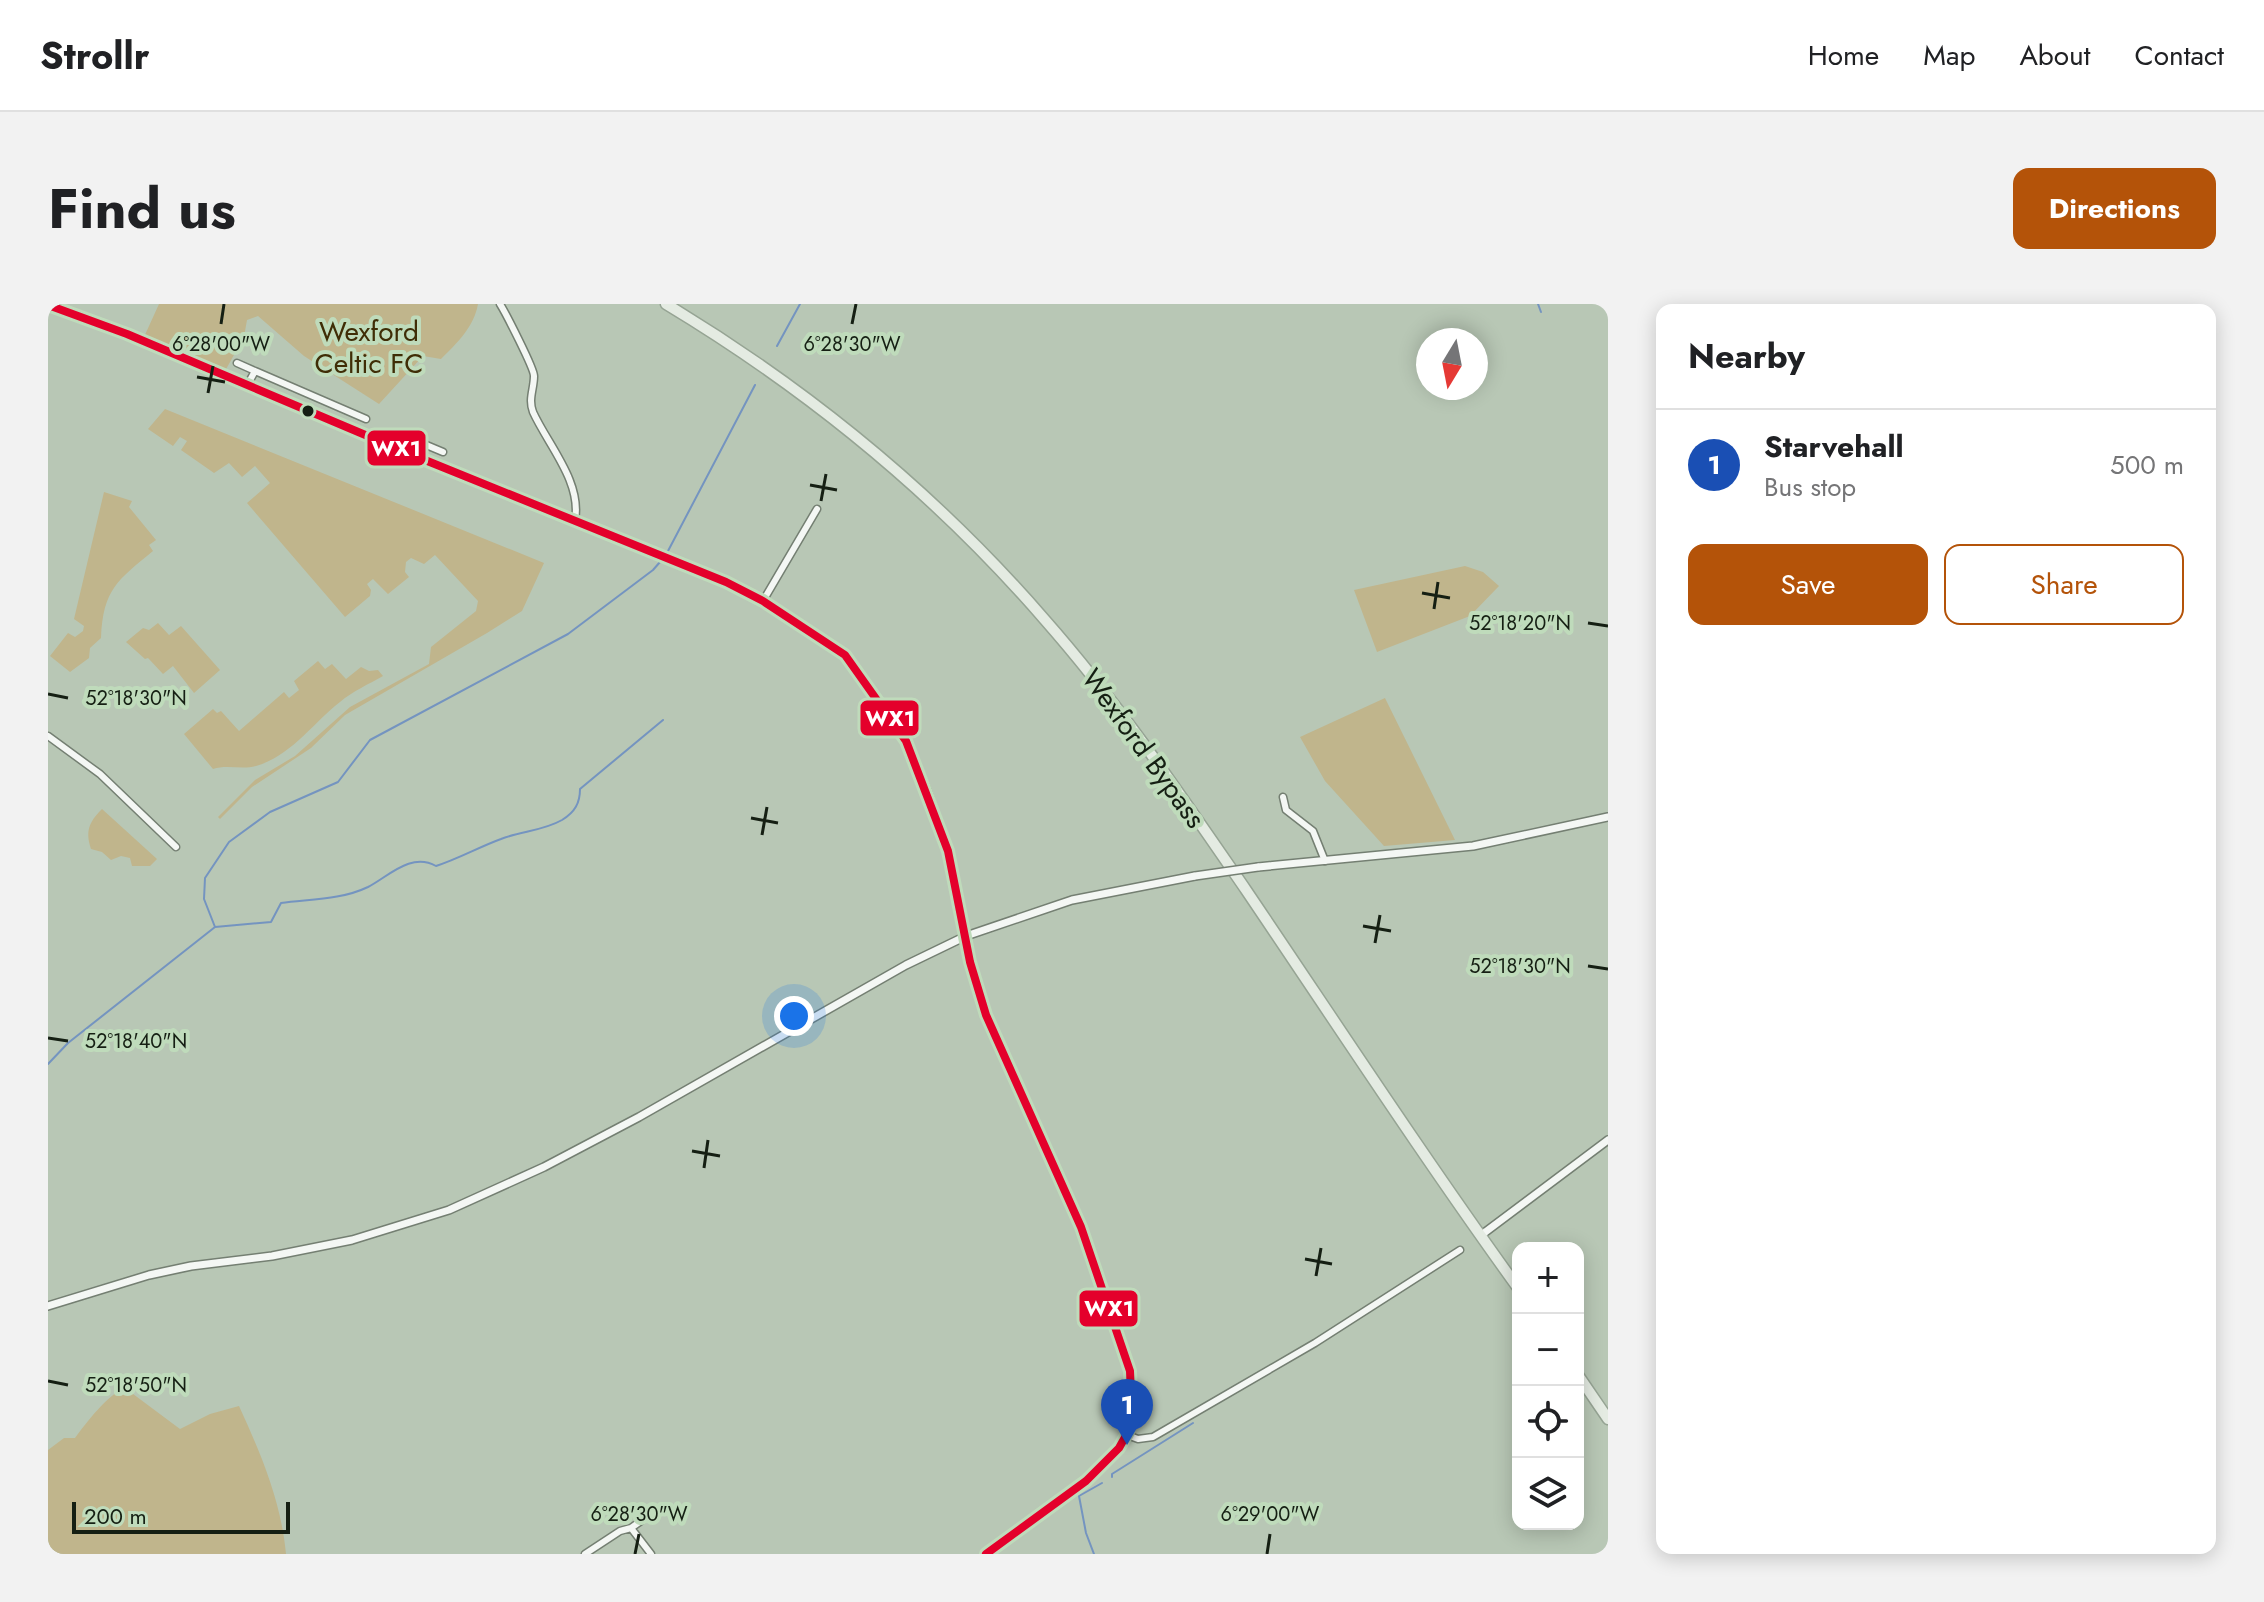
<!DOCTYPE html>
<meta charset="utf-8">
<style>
body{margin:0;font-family:Jost,sans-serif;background:#f2f2f2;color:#202124}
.controls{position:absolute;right:24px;bottom:24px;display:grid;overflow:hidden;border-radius:16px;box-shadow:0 4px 20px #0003}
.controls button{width:72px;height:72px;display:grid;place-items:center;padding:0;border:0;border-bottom:2px solid #e0e0e0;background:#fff;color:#202124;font:40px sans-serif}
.compass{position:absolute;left:1368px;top:24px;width:72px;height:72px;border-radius:50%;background:#fff;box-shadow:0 4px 20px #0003;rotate:190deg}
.scale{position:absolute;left:24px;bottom:20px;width:218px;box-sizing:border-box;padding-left:8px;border:4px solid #151f13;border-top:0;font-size:22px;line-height:28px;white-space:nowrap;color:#151f13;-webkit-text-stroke:6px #bfdbbb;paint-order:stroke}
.you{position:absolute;left:746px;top:712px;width:28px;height:28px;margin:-20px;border:6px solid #fff;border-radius:50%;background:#1a73e8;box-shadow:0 0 0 12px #1a73e833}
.badge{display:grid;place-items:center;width:52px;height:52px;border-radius:50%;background:#b45309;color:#fff;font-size:26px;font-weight:700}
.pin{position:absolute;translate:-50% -66px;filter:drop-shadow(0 2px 4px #0008)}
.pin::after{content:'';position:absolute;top:42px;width:28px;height:24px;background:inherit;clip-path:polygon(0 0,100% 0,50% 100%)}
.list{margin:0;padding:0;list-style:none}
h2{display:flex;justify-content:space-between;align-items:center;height:104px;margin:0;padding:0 32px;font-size:34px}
h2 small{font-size:26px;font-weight:400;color:#757577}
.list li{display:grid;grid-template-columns:52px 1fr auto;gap:24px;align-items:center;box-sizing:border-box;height:112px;padding:0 32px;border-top:2px solid #e0e0e0}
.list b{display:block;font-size:30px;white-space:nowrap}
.list p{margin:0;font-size:26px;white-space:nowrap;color:#757577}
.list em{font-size:26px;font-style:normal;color:#757577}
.actions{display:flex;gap:16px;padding:24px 32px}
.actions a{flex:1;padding:18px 0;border:2px solid #b45309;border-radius:16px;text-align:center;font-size:28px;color:#b45309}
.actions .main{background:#b45309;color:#fff}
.icon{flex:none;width:44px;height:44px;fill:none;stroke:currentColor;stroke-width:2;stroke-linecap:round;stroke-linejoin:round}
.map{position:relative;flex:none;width:1560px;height:1250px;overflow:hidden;border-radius:16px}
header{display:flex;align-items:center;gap:48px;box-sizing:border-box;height:112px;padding:0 40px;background:#fff;border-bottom:2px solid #e0e0e0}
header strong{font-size:38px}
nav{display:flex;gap:44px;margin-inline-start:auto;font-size:28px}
.intro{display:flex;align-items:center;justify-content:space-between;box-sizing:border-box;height:192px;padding:0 48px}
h1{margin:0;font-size:56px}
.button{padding:20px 36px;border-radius:16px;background:#b45309;color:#fff;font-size:28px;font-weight:700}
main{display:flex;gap:48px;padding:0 48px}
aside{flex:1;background:#fff;border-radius:16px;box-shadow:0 4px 20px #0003}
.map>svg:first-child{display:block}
.green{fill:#c0b58c}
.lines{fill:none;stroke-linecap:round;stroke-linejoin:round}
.stream{stroke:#7494c0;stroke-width:2}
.minor-casing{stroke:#747f72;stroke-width:9}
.tertiary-casing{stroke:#747f72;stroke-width:10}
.trunk-casing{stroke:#96a494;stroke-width:13}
.minor{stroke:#f4f7f4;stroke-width:6}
.tertiary{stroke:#f4f7f4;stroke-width:7}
.trunk{stroke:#e4ebe2;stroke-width:10}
.tertiary-bridge-casing{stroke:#747f72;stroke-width:10;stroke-linecap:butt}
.tertiary-bridge{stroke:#f4f7f4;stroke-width:7}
.bus-1-casing{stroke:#bfdbbb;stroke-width:14}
.bus-1{stroke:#e4002b;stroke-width:8}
.ticks{fill:none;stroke:#151f13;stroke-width:3}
.bus-dot{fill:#151f13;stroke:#bfdbbb;stroke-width:3}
.labels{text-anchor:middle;stroke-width:8;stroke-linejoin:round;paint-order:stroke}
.park-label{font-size:28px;fill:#3f2d06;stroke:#bfdbbb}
.street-label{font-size:28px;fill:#151f13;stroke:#bfdbbb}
.ticks-label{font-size:20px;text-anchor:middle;fill:#151f13;stroke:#bfdbbb;stroke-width:8;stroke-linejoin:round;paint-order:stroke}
.line-badge{stroke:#bfdbbb;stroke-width:3}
.badge-label{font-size:22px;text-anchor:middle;font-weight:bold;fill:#fff}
</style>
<header>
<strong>Strollr</strong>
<nav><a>Home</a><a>Map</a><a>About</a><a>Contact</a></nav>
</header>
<div class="intro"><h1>Find us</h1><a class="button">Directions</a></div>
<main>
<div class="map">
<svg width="1560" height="1250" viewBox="0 0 1560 1250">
<rect width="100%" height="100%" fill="#b8c7b5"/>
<!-- green -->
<path class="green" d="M111,0H430C426,23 409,39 393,55L375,52L331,100L256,52L210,12L199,16L196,33L177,67L96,33Z
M117,105L496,259L474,307L439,329L297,411L263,444L204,483L172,515L170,513L207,476L247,452L302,403L381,360L383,343L428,307L430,297L387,251L376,260L363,254L358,258L357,268L361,273L340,290L325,275L319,280L323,286L322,292L297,313L199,199L222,179L207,162L194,173L181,159L166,169L133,146L139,137L132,133L125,142L100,125Z
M56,188L84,197L81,203L108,236L101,241L105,247C70,276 55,285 53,334L42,344L41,354L22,368L2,352L20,329L27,333L35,327L36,322L26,315Z
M1417,262L1435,268L1451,282L1422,312L1329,348L1306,286Z
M110,319L121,331L133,322L172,366L146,389L125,362L115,370L100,354L97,355L78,338L95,324L101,326Z
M270,357L277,365L284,360L298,375L313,363L321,367L330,366L335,372C321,380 305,387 292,398C265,419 243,452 208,462C193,466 179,460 165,465L136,430L165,405L169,409L173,407L191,427L236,388L241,394L251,386L246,377Z
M1337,394L1407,536L1336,542L1277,477L1252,433Z
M54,505L109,555L102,562H84L82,554L73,552L63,556L54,548L43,545C37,527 41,518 54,505Z
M77,1084L132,1125L162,1110L191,1102C213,1150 233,1197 238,1250H0V1146L16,1134H27C38,1119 60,1090 77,1084Z"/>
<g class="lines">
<!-- stream -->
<path class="stream" d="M1490,0L1493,8
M729,42L752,0
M620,247L707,81
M167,623L223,618L233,599C262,595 293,596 320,583C341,572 363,548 388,562C410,555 431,543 453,535C473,527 495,527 514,516C527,508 532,499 532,485L615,416
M0,760L20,739L167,623L156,595L157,574L181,538L222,508L290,478L322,436L520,330L605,266L612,258
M1064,1173V1170L1145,1119
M1046,1250L1038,1229L1031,1192L1054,1179"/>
<defs>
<path id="minor" d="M452,0C457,8 486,64 486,72C486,85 480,95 485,108C500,141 534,178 527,216
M189,59L207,67
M200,80L207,67L318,115
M352,130L395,148
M715,297L769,205
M0,432L52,470L128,543
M1235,493L1238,506L1265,527L1277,557
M1079,1131L1090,1135L1105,1133L1267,1039L1412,946
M537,1250L572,1227L583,1224
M603,1250L583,1224L603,1210"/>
<path id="tertiary" d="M0,1L79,30L367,152L678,278L715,297L797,351L843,413L858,437L879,487L900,547L922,658L938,711L1033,923L1082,1067C1085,1088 1087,1107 1080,1128C1065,1168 974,1223 938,1250
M1210,563L1425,542L1560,513
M1432,932L1560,836
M0,1002L101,971L143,962L224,952L304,936L401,906L496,863L591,813L858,661L918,632L1024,596L1147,572"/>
<path id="trunk" d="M618,0C759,85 889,191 997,316C1071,400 1134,493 1198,586C1288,719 1376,854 1470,984
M1530,1071L1560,1115"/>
</defs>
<!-- minor casing -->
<use href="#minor" class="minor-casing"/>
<!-- tertiary casing -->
<use href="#tertiary" class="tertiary-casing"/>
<!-- trunk casing -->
<use href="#trunk" class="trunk-casing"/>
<!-- minor -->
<use href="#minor" class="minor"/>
<!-- tertiary -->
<use href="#tertiary" class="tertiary"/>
<!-- trunk -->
<use href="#trunk" class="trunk"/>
<defs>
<path id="tertiary-bridge" d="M1147,572L1210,563"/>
</defs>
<!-- tertiary-bridge casing -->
<use href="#tertiary-bridge" class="tertiary-bridge-casing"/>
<!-- tertiary-bridge -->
<use href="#tertiary-bridge" class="tertiary-bridge"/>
<defs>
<path id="bus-1" d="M0,1L79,30L367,152L678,278L715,297L797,351L858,437L900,547L922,658L938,711L1033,923L1082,1067L1084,1113L1080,1128L1071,1144L1038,1177L938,1250"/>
</defs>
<!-- bus-1 casing -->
<use href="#bus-1" class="bus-1-casing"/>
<!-- bus-1 -->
<use href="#bus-1" class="bus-1"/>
</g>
<!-- ticks -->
<path class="ticks" d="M173,20L176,0M804,20L808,0M149,73L177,78M160,89L165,62M762,181L789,186M773,197L778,170M1374,289L1402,294M1386,305L1390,278M1540,319L1560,322M0,390L20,394M703,514L730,519M714,531L719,503M1315,622L1343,627M1327,639L1332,611M1540,662L1560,665M0,734L20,737M644,847L672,852M656,864L660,836M1257,955L1284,960M1268,972L1273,944M0,1077L20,1081M587,1250L591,1230M1219,1250L1222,1230"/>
<!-- markers -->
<circle class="bus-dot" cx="260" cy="107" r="7"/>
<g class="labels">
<!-- park labels -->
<g class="park-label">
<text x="321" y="37">Wexford<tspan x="321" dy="32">Celtic FC</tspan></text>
</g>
<!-- street labels -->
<g class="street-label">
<text transform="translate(1096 444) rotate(54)" y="10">Wexford Bypass</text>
</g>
</g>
<g class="ticks-label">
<text x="173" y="47">6°28'00"W</text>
<text x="804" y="47">6°28'30"W</text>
<text x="1472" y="326">52°18'20"N</text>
<text x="88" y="401">52°18'30"N</text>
<text x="1472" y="669">52°18'30"N</text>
<text x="88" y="744">52°18'40"N</text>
<text x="88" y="1088">52°18'50"N</text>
<text x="591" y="1217">6°28'30"W</text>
<text x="1222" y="1217">6°29'00"W</text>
</g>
<g class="line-badge">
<rect x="318" y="125" width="61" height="38" rx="8" fill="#e4002b"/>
<rect x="811" y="395" width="61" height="38" rx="8" fill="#e4002b"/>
<rect x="1030" y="985" width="61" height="39" rx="8" fill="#e4002b"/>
</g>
<g class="badge-label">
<text x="348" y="152">WX1</text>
<text x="842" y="422">WX1</text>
<text x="1061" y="1012">WX1</text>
</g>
</svg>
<div class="controls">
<button>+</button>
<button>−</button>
<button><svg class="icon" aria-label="locate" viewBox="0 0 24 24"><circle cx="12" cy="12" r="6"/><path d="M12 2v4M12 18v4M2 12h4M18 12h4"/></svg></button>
<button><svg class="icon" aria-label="layers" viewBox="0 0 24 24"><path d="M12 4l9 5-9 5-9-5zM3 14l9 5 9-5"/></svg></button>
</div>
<svg class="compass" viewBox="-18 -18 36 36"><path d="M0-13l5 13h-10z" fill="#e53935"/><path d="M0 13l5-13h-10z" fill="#757577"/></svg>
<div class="scale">200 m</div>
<div class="you"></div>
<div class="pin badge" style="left:1079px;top:1141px;background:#1a4fb4">1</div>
</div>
<aside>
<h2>Nearby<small></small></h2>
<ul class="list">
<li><span class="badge" style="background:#1a4fb4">1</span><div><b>Starvehall</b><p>Bus stop</p></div><em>500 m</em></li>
</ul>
<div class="actions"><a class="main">Save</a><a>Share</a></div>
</aside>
</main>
